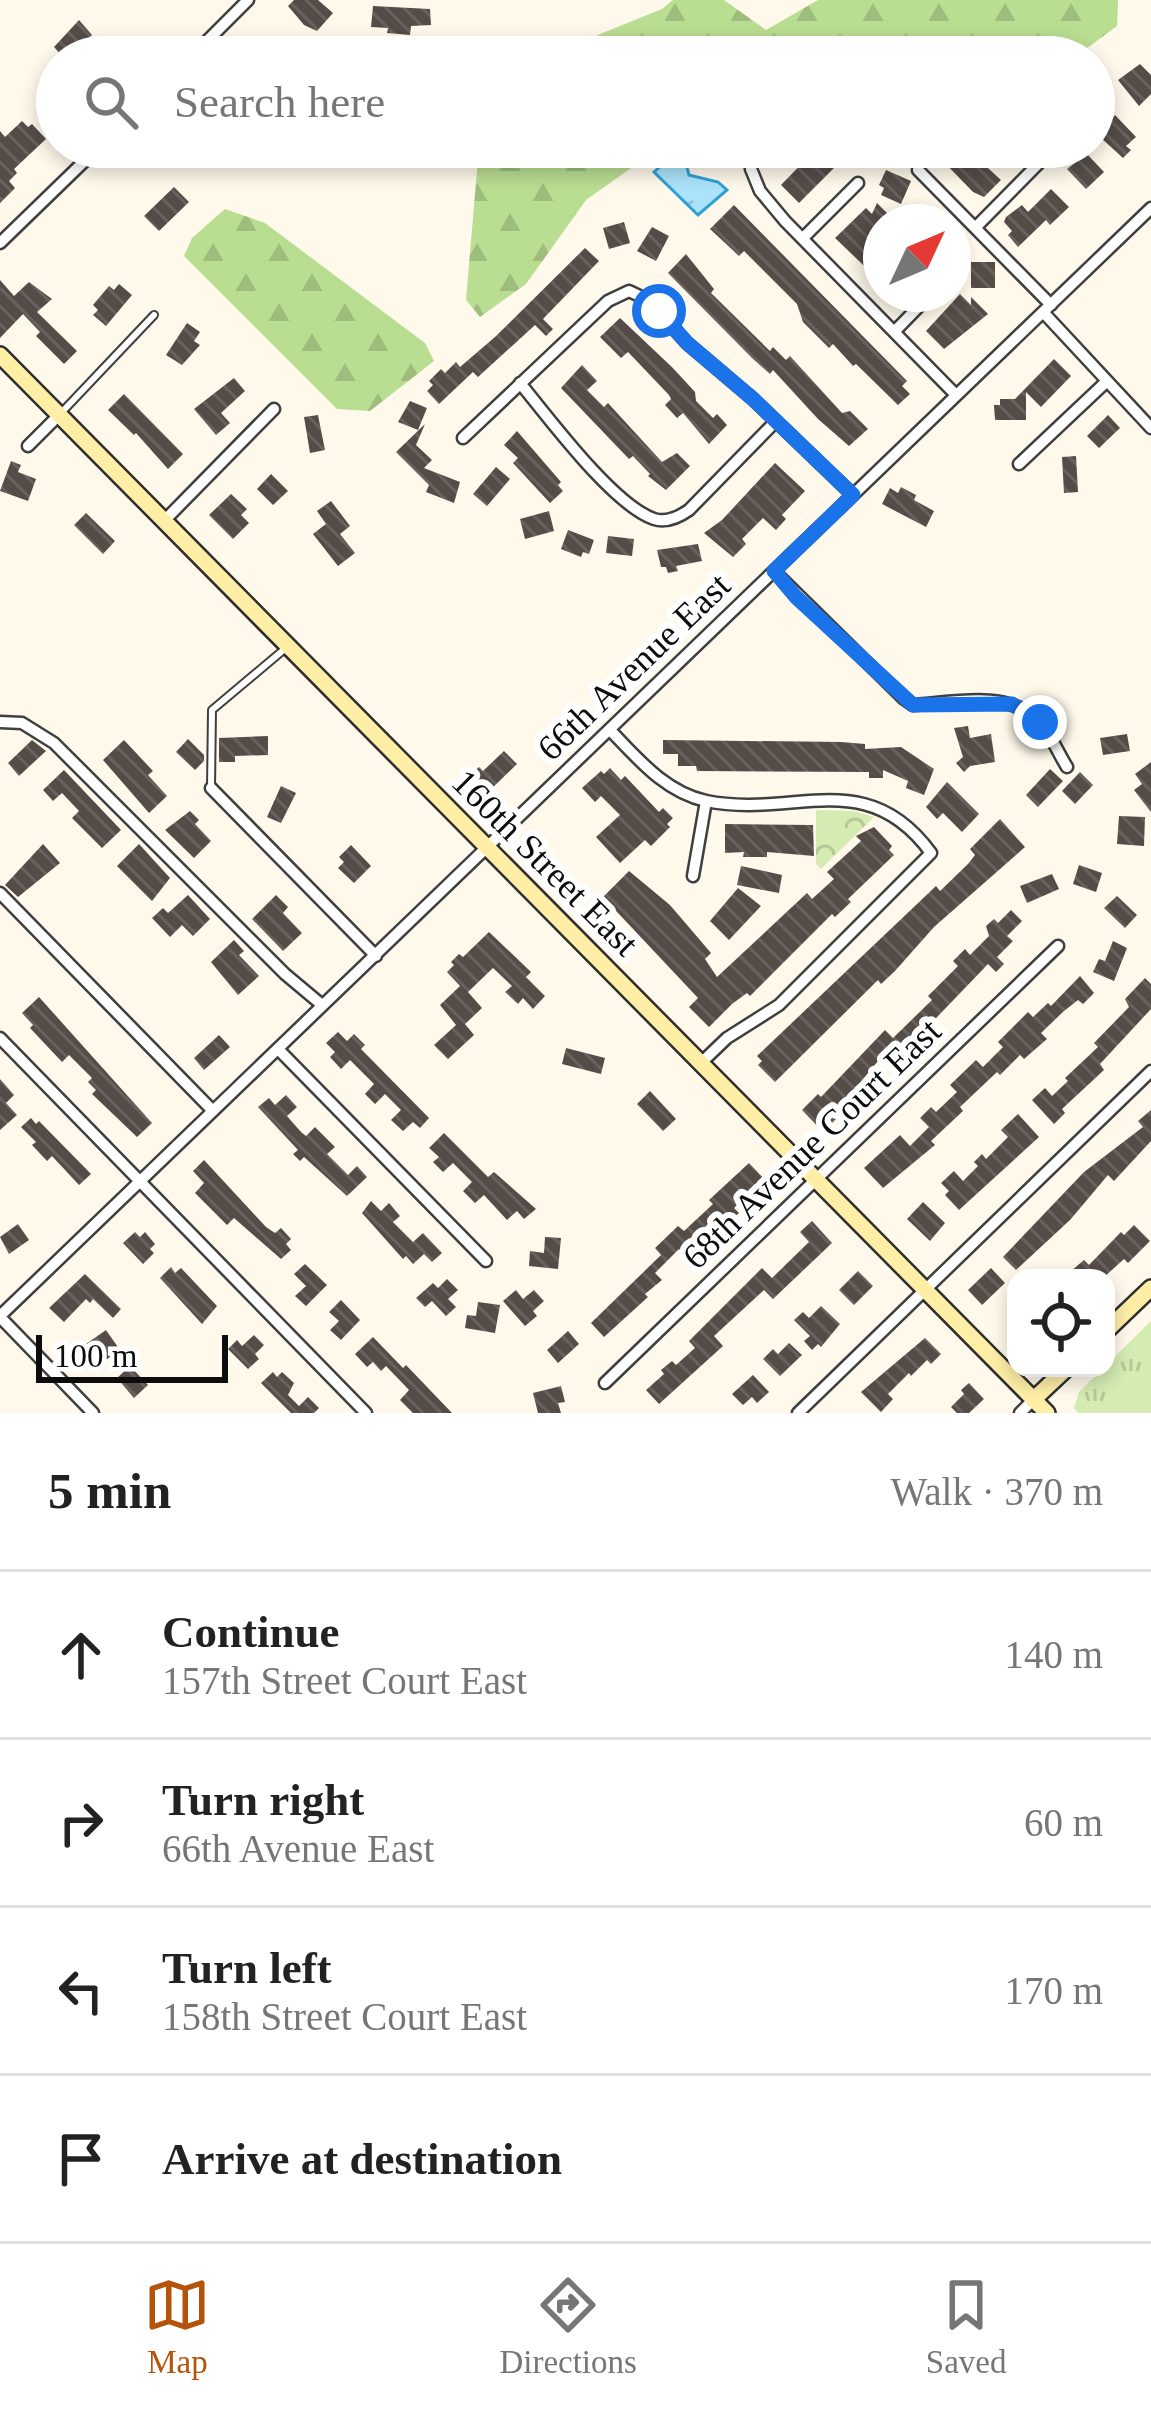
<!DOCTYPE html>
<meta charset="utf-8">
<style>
body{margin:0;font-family:Georgia,serif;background:#f2f2f2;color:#222}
.controls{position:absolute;right:36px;bottom:36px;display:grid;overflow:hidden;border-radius:24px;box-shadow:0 6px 18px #0003}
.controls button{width:108px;height:108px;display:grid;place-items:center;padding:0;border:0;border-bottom:3px solid #e0e0e0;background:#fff;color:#222;font:60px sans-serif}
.compass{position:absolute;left:863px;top:204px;width:108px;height:108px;border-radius:50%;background:#fff;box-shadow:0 6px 18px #0003;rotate:46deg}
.scale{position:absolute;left:36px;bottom:30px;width:192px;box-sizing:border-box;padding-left:12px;border:6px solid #0c0c0c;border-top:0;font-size:33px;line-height:42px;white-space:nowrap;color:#0c0c0c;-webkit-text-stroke:9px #fff;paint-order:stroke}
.stop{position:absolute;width:36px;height:36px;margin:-27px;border:9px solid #1a73e8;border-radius:50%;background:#fff}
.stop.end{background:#1a73e8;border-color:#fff;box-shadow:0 3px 12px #0008}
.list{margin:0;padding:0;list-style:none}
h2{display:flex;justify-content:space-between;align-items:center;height:156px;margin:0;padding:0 48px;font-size:51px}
h2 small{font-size:39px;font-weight:400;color:#767676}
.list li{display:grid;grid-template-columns:78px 1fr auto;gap:36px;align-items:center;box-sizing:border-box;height:168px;padding:0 48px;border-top:3px solid #e0e0e0}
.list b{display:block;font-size:45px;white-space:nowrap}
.list p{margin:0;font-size:39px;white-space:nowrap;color:#767676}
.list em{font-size:39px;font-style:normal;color:#767676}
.icon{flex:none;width:66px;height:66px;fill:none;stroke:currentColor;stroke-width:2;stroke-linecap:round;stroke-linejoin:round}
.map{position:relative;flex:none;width:1151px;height:1413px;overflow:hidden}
.search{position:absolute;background:#fff;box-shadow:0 6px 18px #0003;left:36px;right:36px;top:36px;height:132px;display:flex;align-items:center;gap:30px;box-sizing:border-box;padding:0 42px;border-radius:66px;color:#767676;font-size:45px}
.sheet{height:828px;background:#fff}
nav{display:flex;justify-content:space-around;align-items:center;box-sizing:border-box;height:168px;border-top:3px solid #e0e0e0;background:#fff;font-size:33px;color:#767676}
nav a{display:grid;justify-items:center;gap:6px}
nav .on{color:#b45309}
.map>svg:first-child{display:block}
.grass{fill:url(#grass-tufts)}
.forest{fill:url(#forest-firs)}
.park{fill:url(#park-crowns)}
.water{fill:url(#water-ripples);stroke:#2fa0d5;stroke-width:3}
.building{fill:url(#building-back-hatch)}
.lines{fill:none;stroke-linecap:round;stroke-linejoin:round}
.lane-casing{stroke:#3f3f3f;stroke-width:10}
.street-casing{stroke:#3f3f3f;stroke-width:15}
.secondary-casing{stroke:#2e2e2e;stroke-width:20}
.lane{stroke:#fff;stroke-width:6}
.street{stroke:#fff;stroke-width:10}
.secondary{stroke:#ffeea6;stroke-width:15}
.route{stroke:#1a73e8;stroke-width:15}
.labels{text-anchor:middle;stroke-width:12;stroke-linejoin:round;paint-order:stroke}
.street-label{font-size:36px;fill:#0c0c0c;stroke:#fff}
</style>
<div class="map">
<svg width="1151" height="1413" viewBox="0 0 1151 1413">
<defs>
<pattern id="grass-tufts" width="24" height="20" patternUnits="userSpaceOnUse" patternTransform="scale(3)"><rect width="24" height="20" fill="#d4ebb2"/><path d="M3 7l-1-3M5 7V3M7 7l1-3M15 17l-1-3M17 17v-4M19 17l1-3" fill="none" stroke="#b5c898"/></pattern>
<pattern id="forest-firs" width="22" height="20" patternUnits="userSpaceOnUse" patternTransform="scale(3)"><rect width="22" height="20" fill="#b9dd91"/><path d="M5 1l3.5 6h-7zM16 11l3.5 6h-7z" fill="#9ebc7c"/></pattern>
<pattern id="park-crowns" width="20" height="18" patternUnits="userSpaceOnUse" patternTransform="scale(3)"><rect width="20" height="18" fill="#d4ebb2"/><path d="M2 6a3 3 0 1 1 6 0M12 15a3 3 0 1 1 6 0" fill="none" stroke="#b5c898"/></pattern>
<pattern id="water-ripples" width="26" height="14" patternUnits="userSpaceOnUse" patternTransform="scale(3)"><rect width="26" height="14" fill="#ace3fa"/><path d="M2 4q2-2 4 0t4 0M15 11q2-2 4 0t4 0" fill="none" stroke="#93c2d5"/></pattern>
<pattern id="building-back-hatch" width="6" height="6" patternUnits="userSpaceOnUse" patternTransform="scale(3)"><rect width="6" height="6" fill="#554c48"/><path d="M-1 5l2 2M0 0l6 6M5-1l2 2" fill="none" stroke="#68615e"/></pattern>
</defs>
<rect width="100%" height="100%" fill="#fff9eb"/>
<!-- grass -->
<path class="grass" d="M1151,1321V1413H1078L1074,1408L1079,1392Z"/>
<!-- forest -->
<path class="forest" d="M673,0H724L766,30L818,0H1118L1117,26L1075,57H1039L999,42L951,57H560L600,34L662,9Z
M479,147H653L634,166L586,200L526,284L480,317L466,300Z
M225,209L265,223L425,343L434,361L370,411L337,409L184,256L192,238Z"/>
<!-- park -->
<path class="park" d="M816,810L854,811L874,817L821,869L816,864Z"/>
<!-- water -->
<path class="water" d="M675,153L685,159L689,175L718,182L727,190L698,215L654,172Z"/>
<!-- building -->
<path class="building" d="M294,0H318L333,13L317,31L304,25L288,6Z
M373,6L430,9L431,25L411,26L410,35L387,33L388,28L371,27Z
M79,20L92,35L68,57H63L54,47Z
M1140,64L1151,75V94L1139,106L1118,80Z
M1115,115L1136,137L1126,146L1131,150L1123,158L1100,137Z
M22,121L28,127L32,124L46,139L14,169L17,173L9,181L15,188L0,203V131L5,137Z
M818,147H855L799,203L781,185Z
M953,147H965L1001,180L984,197L973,192L941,159Z
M1087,154L1104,172L1086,189L1067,169Z
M886,170L911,181L901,204L881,195L884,188L879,185Z
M174,187L189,202L159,231L144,216Z
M1051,189L1069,207L1050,225L1046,220L1018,247L1008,235L1012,231L1004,222L1006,217L1022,205L1028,212Z
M877,203L891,217L881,222V282L835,238L866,208L872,214Z
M734,205L907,381L902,386L910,394L898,405L856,364L853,366L833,344L829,348L803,322L797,304L744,251L739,256L710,229Z
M624,222L630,243L609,249L603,228Z
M652,227L669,236L656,261L637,251Z
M585,248L599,261L543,319L553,329L546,336L535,325L478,377L473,372L439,404L427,391L433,385L429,381L441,369L445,373L456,362L460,367L495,337Z
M686,254L714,289L711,293L770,351L773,347L786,360L790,356L842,413L850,411L868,429L849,446L818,419L773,370L770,374L752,358L668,273Z
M971,262H995V288H971Z
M0,280L14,296L29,282L52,299L37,312L77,351L64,364L36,336L40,332L23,314L0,338Z
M119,284L132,295L106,326L93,315L98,310L93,305L109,286L114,290Z
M960,294L971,305V297L988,314L944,349L926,331Z
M620,318L673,368L695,392L696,401L713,418L717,414L727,425L709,444L683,413L677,418L665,405L671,399L669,395L628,352L621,358L600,337Z
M187,323L200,332L194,341L200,345L182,365L166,355Z
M1054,359L1071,376L1041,407L1026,392V420H995L994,405H1000V399H1015Z
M582,365L597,381L587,390L604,407L608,403L662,462L677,453L690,466L666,490L648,476L650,474L633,456L629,459L561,388Z
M234,378L245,391L221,413L230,423L216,435L194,409Z
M124,394L183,454L168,469L136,433L134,435L108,410Z
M410,401L427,408L418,430L398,422Z
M318,415L325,450L310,453L304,417Z
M1108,415L1120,428L1099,448L1087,436Z
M425,424L416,445L432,460L424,468L460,482L454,503L426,492L429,485L396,452Z
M517,431L561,482L558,485L563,491L550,503L513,463L518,458L504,445Z
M1076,456L1078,492L1064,493L1062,457Z
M11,461L21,465L18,472L36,479L28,501L0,491Z
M775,463L805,491L782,515L786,519L776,530L763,518L742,539L746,544L733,557L704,533L722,520Z
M496,467L510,479L487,506L473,494Z
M271,474L288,491L273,505L257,489Z
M901,487L916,495L914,500L934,511L926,527L882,504L890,488L898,493Z
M231,494L247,509L241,515L249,523L233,539L209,515Z
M331,501L350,526L340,534L355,553L338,566L313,534L326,524L317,511Z
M549,511L554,531L525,539L520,519Z
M86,513L115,541L103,554L74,525Z
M568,530L594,540L589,554L583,552L581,557L561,549Z
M608,536L634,539L632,556L606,553Z
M698,544L702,561L676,566L678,571L668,573L666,567H661L657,550Z
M968,726L970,738L991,734L995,762L970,766L964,772L956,763L963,757L954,728Z
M1127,734L1130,751L1103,755L1100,738Z
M268,736V755L235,756V762H219V738Z
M188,739L204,755V761L195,770L176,752Z
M32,740L46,751L19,776L8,763Z
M124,740L153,771L148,775L167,796L149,813L103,760Z
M663,740L841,742L865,744V749L901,747L934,769L924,795L906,788L908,781L883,770V778H869V772L697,771L696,766H678V754H663Z
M504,751L517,764L484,796L476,788L467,797L457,787L479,767L483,771Z
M1151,762V812L1134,790L1142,784L1135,774Z
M610,768L621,780L625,776L659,812L663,808L673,818L667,824L670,827L651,846L645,840L620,863L596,837L620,815L601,796L595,802L582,788L601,771L604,774Z
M1050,769L1063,781L1038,807L1026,795Z
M64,770L121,830L102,848L72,818L79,811L62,793L53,801L43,790Z
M1080,772L1093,785L1075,804L1062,791Z
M947,782L979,814L962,832L943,813L937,819L926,807Z
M281,786L296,793L281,823L267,817Z
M190,811L199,820L195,824L211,841L194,858L165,830Z
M1119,816L1145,817L1144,846L1117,844Z
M1000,819L1025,847L934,927L895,971L881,984L878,980L775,1082L758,1065L762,1061L757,1056L936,886L940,891L968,864L975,855L970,849Z
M725,824L813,825L814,856L767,852V857H743L744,852L725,853Z
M874,827L892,846L889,850L894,855L848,899L851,902L835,917L832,914L750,996L747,993L732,1004L709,1027L689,1007L698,998L603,897L629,871L670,905L711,953L705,959L717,977L807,893L812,899L834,879L827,872L861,841L856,836Z
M43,844L60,863L18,897L5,885Z
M139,844L170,878L152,901L117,866Z
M351,845L371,866L354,883L338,868L344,862L339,857Z
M1079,865L1102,873L1096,892L1073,884Z
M741,866L782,875L779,893L737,885Z
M1052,874L1059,889L1027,903L1020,886Z
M738,888L761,906L729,940L710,921Z
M188,895L210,919L193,936L182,925L170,937L152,918L163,908L168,913Z
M276,895L288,907L283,913L302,933L283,951L252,919Z
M1117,896L1137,915L1125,928L1104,908Z
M1011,910L1022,921L1007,936L1013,941L997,957L1004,964L996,972L988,964L892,1064L883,1055L854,1090L859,1096L823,1132L802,1110L818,1094L821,1097L885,1030L893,1038L932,1000L928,996L958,966L953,961L965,949L970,955L989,936L986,926L994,919L998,923Z
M489,932L531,972L526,977L545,996L533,1009L523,998L518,1004L505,992L512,986L493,968L468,992L482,1008L465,1024L474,1035L448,1059L434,1045L456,1025L440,1005L460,986L447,972L454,965L451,962L459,954L463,957Z
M234,940L244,951L239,955L259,976L238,995L211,962Z
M1113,941L1127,948L1114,981L1093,972L1099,959L1105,961Z
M1080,976L1094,993L1083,1004L1078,1000L1064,1011L1041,1033L1047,1039L1024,1059L1020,1055L1000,1075L997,1072L960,1107L963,1111L931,1141L935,1145L883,1188L864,1168L900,1135L910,1146L929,1127L920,1118L931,1107L936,1112L957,1092L950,1085L976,1060L983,1067L1003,1047L998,1042L1028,1012L1033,1017L1048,1003L1051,1006Z
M1145,978L1151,984V1009L1100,1064L1104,1070L1062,1109L1065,1113L1054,1124L1032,1100L1045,1088L1052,1096L1068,1081L1065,1078L1098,1047L1094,1043L1129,1007L1125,999Z
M39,997L152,1123L137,1137L92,1094L96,1090L88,1082L92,1078L69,1055L62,1062L30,1028L33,1025L22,1013Z
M338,1032L347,1041L354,1034L365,1045L361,1049L429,1118L420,1128L413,1122L403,1131L391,1120L401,1110L385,1094L375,1104L365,1094L374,1084L350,1060L341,1069L330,1057L335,1052L326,1043Z
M219,1035L230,1047L204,1070L194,1058Z
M566,1048L605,1058L601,1074L562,1064Z
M0,1079L14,1095L6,1103L17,1115L0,1130Z
M650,1091L676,1119L663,1131L637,1104Z
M286,1095L297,1107L287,1116L301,1132L306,1136L315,1127L335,1147L327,1154L348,1175L357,1166L367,1177L347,1196L304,1157L300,1161L293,1154L298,1150L258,1107L269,1098L275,1105Z
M1151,1110V1141L1114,1181L1108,1175L1070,1220L1016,1270L1003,1257L1084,1172L1143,1127L1138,1121Z
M1018,1114L1039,1137L959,1210L945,1195L949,1191L941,1183L954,1171L963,1181L978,1166L974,1162L982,1154L986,1159L1008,1137L1001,1130Z
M31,1118L36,1124L39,1121L91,1174L79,1185L52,1156L47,1161L32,1145L36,1142L21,1127Z
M444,1133L488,1177L494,1172L536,1209L524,1219L517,1211L507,1220L484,1195L475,1203L463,1191L472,1182L453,1163L443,1172L433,1162L439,1157L429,1148Z
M204,1160L266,1227L275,1233L281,1228L291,1239L286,1244L291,1250L281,1259L234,1218L227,1225L195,1193L204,1183L193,1171Z
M749,1163L768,1183L756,1195L752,1191L734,1208L739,1213L728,1223L724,1219L697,1244L700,1247L688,1259L679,1249L655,1273L662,1280L645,1294L648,1297L604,1337L591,1323L661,1255L655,1248L678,1226L684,1231L713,1204L709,1200Z
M371,1201L381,1211L389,1203L400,1216L393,1222L413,1242L423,1233L442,1253L432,1262L424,1254L413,1264L406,1256L403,1259L362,1213Z
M923,1202L945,1223L930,1241L907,1219Z
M812,1221L832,1243L773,1299L764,1290L714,1336L723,1346L659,1404L646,1390L664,1374L661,1370L672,1361L676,1365L695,1348L689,1341L762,1268L772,1278L809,1242L800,1232Z
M18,1224L29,1240L9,1254L0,1237Z
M1134,1225L1150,1241L1128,1263L1124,1259L1103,1278H1078L1071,1271L1084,1260L1089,1265L1121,1232L1124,1235Z
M135,1232L140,1237L145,1232L155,1244L150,1249L154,1253L143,1264L123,1243Z
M545,1237L561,1238L558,1269L529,1266L530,1251L544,1253Z
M305,1264L327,1285L306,1306L295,1296L306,1286L294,1274Z
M171,1267L175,1273L181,1268L217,1306L202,1324L160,1278Z
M991,1268L1005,1283L982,1305L968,1290Z
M858,1271L873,1286L854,1305L839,1290Z
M85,1274L121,1309L113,1318L93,1299L90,1303L86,1299L64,1322L49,1308Z
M447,1279L458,1290L448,1299L456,1307L446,1316L432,1301L425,1307L416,1298L433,1283L438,1288Z
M516,1290L523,1299L534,1290L544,1301L533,1311L537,1316L525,1326L503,1301Z
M341,1300L360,1320L341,1340L330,1330L339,1321L329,1312Z
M478,1302L500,1305L495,1333L465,1328L467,1315L476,1316Z
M821,1306L840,1324L821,1347L818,1344L812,1350L804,1341L810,1336L794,1320L803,1312L809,1318Z
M106,1330L120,1350L100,1364L86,1344Z
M568,1331L579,1344L558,1363L547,1350Z
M254,1335L264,1345L255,1354L259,1359L248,1369L228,1349L237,1340L242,1346Z
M373,1337L403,1368L406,1365L452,1413H413L400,1400L409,1390L386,1366L381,1371L373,1362L367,1367L355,1354Z
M925,1338L941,1354L931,1364L927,1360L911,1376L909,1373L888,1394L893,1399L881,1412L861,1392Z
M789,1343L802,1355L780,1376L763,1359L773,1349L778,1354Z
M130,1366L148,1385L134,1398L117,1378Z
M273,1372L277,1377L282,1372L294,1383L288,1395L299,1406L308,1397L319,1408L314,1413H291L261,1383Z
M753,1375L769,1392L757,1403L752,1397L743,1405L732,1394Z
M969,1383L984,1399L969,1413H957L951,1407L964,1394L961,1390Z
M561,1386L565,1402L558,1403L561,1413H538L533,1393Z"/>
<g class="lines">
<defs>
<path id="lane" d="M910,149L917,168
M62,412L154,315
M211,788L212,710L287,647"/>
<path id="street" d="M191,57L248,0
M198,147L225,159
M751,169L760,191L785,221L956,395
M918,170L1051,305
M975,228L1043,159
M803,238L858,183
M0,243L99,147
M1043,312L1151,428
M895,331L931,294
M520,383C548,417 613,505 654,519C666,523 679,517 689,510L775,422
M463,438L608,301L629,291L648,300L687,343L753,399L853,495
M28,446L59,415
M1019,464L1106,382
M164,521L274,409
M774,571L903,698L913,705C950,703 1006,690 1035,718C1049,730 1057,751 1067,767
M0,722L22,723L54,743L285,974L322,1005
M610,730C638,759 665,792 706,801C794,819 866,764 931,853L779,1005L727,1038L702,1062
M211,788L376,956
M693,876L706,801
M0,893L213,1111
M0,1038L366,1413
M278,1049L486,1261
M0,1316L1151,208
M0,1317L93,1413
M605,1383L1058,946
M798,1413L1151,1071
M1020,1413L1033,1400"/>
<path id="secondary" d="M0,355L1047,1413
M1106,1331L1151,1288
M1033,1400L1067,1368"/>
</defs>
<!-- lane casing -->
<use href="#lane" class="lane-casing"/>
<!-- street casing -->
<use href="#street" class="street-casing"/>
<!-- secondary casing -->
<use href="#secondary" class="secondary-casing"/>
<!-- lane -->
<use href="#lane" class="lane"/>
<!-- street -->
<use href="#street" class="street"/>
<!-- secondary -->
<use href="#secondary" class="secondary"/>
</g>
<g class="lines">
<!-- route -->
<path class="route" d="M659,311L687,343L753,399L853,495L774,571L796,597L913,705L1012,704L1040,722"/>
</g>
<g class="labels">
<!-- street labels -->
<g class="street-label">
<text transform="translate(633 666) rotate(-44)" y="13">66th Avenue East</text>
<text transform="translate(546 862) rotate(45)" y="13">160th Street East</text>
<text transform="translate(811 1143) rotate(-44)" y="13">68th Avenue Court East</text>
</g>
</g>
</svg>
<div class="controls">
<button><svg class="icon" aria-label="locate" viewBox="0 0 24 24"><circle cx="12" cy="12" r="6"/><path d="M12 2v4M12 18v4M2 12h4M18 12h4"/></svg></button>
</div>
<svg class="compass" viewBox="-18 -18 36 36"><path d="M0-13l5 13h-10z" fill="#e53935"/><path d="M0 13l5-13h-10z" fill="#767676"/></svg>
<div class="scale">100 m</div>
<div class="stop" style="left:659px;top:311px"></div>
<div class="stop end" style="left:1040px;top:722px"></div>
<div class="search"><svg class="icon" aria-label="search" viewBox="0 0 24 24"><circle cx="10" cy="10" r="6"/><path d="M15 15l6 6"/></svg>Search here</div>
</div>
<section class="sheet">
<h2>5 min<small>Walk · 370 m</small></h2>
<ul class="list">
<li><svg class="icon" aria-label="ahead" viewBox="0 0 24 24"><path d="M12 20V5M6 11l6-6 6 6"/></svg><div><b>Continue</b><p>157th Street Court East</p></div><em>140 m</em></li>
<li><svg class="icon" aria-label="right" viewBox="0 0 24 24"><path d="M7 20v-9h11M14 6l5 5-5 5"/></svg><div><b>Turn right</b><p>66th Avenue East</p></div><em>60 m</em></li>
<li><svg class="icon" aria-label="left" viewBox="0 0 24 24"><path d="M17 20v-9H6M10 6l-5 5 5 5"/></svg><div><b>Turn left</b><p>158th Street Court East</p></div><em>170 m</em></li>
<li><svg class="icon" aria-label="arrive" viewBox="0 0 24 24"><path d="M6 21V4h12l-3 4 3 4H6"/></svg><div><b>Arrive at destination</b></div></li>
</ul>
</section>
<nav>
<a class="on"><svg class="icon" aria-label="map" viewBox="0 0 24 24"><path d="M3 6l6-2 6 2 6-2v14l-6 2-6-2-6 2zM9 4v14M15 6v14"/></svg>Map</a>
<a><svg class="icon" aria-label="directions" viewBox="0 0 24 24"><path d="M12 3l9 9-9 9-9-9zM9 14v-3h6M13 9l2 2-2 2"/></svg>Directions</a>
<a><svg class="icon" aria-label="saved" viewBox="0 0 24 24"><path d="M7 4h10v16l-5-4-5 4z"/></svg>Saved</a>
</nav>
